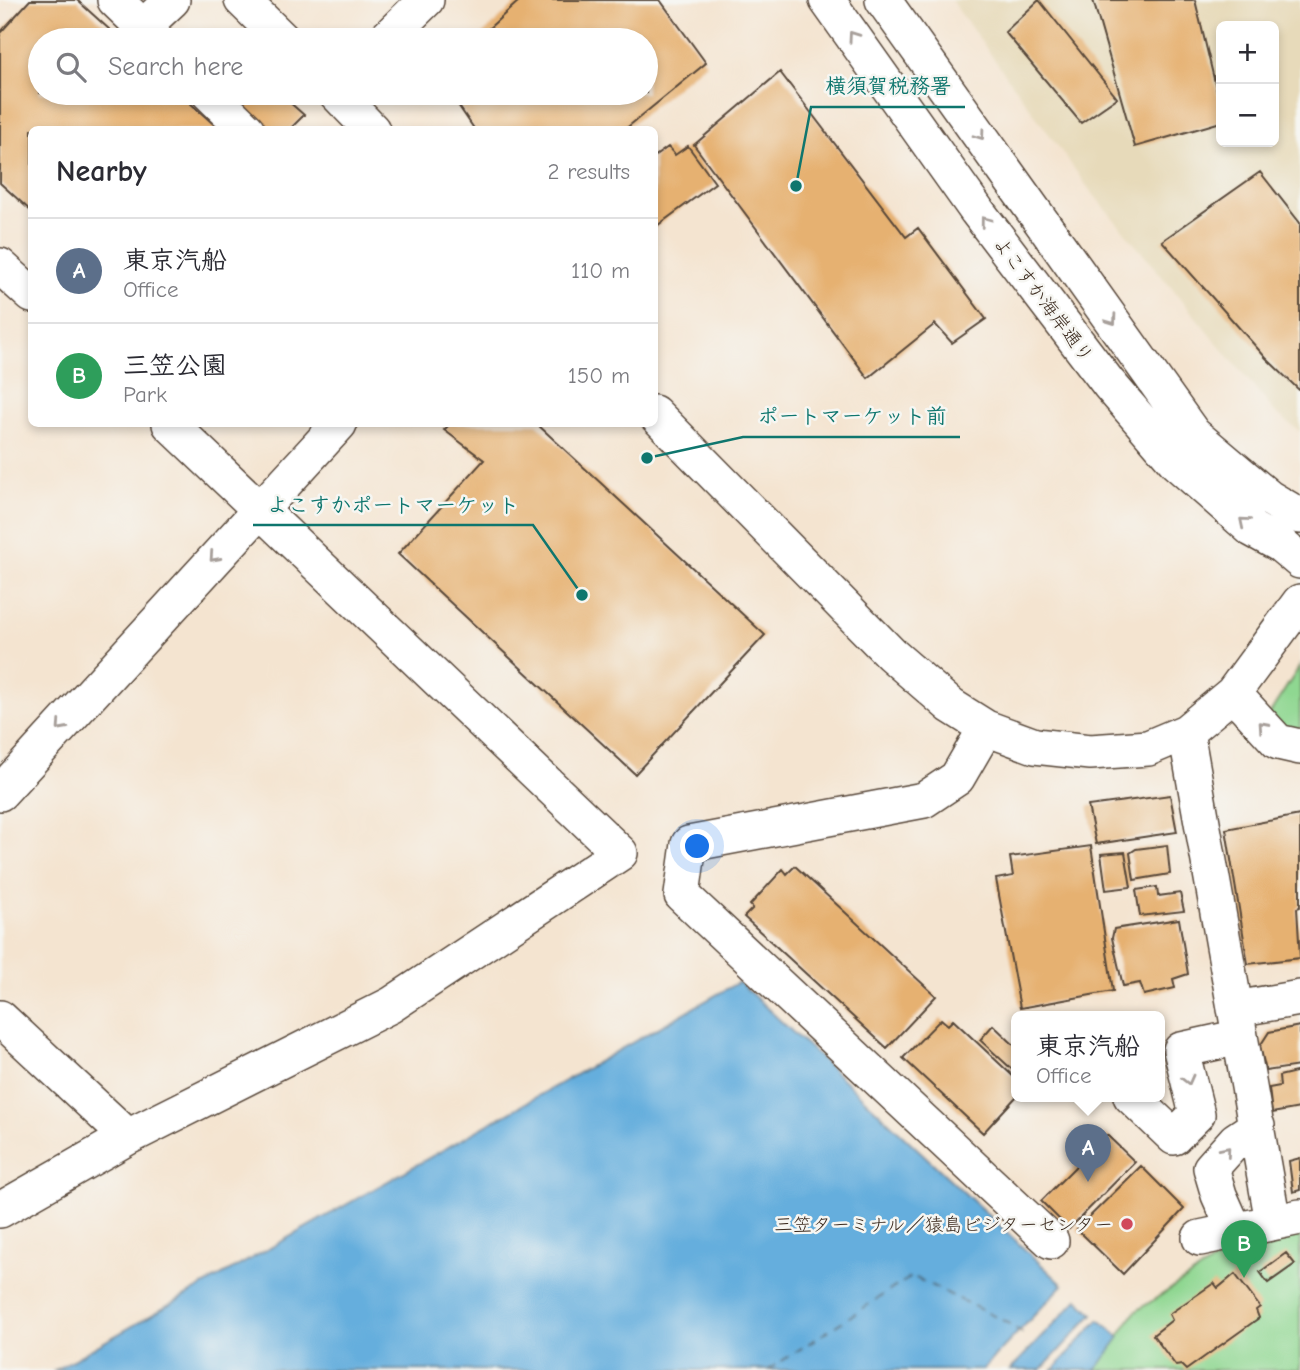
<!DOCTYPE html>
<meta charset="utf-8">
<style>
body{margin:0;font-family:"Comic Neue","Klee One",sans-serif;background:#f7f7f7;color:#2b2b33}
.controls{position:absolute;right:21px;top:21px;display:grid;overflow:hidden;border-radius:10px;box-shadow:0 4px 10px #0003}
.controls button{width:63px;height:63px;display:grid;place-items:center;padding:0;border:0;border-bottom:2px solid #e1e1e2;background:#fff;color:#2b2b33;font:35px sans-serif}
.you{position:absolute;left:698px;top:847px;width:24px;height:24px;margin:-18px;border:5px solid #fff;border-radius:50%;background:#1a73e8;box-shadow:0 0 0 10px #1a73e833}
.badge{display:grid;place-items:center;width:46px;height:46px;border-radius:50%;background:#111827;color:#fff;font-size:23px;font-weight:700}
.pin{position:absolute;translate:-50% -58px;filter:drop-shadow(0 2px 4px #0008)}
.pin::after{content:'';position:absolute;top:37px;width:24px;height:21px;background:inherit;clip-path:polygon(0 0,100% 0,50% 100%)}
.popup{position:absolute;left:1011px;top:1011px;width:154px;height:91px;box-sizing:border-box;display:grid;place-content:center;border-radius:10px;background:#fff;filter:drop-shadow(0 2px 5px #0005);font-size:23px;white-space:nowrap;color:#7c7c81}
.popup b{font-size:26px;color:#2b2b33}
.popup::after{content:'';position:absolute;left:50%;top:100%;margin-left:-14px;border:14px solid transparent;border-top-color:#fff}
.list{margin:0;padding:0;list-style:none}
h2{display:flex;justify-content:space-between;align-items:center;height:91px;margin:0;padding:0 28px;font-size:30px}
h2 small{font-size:23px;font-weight:400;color:#7c7c81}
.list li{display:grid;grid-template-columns:46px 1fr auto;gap:21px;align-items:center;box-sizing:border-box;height:105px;padding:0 28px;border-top:2px solid #e1e1e2}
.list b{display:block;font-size:26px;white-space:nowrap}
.list p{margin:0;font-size:23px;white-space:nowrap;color:#7c7c81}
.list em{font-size:23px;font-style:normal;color:#7c7c81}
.icon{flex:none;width:38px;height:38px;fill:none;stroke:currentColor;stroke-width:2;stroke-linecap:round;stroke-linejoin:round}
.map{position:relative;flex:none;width:1300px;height:1370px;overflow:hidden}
.search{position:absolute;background:#fff;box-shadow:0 4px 10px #0003;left:28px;top:28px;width:630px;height:77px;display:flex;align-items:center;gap:18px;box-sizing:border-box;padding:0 24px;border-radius:38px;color:#7c7c81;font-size:26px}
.panel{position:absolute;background:#fff;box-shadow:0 4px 10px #0003;left:28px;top:126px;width:630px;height:301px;border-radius:10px}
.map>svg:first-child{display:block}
.built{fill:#e7daba;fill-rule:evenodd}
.green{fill:#8fd791;stroke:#658058;stroke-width:2}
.water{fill:#65aedd;stroke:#506c7e;stroke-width:2}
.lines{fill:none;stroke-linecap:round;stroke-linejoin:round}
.ferry{stroke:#4a5861;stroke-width:2;stroke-dasharray:9 7;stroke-linecap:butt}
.building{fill:#e6b171}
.minor-casing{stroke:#574639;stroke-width:38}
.minor{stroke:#fff;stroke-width:35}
.oneway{stroke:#a79f9a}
.poi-dot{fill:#d1495b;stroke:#f6f6f2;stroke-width:2.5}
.labels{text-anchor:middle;stroke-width:5;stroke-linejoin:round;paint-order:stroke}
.street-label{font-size:19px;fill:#3b2a1e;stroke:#f6f6f2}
.poi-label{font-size:19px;fill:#3b2a1e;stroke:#f6f6f2;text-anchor:end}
.leader{fill:none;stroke:#0f766e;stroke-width:2.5}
.callout-dot{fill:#0f766e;stroke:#f6f6f2;stroke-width:2.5}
.callout-label{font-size:21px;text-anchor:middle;font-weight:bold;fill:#0f766e;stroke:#f6f6f2;stroke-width:5;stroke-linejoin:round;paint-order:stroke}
</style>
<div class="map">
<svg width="1300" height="1370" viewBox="0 0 1300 1370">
<rect width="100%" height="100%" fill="#f6f6f2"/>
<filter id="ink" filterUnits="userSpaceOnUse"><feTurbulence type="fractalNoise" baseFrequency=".0143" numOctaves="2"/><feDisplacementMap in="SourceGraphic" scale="14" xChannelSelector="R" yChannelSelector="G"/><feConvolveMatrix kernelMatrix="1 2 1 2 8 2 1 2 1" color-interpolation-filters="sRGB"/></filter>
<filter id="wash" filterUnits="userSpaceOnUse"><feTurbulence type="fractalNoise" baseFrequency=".00686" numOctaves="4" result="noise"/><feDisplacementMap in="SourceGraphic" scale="28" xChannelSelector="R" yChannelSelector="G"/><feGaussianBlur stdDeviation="1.57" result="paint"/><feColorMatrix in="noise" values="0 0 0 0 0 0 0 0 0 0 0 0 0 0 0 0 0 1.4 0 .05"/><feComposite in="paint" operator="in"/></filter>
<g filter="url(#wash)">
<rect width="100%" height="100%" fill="#f4e4d0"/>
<!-- built -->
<path class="built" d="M951,0H1300V432L1275,412L1089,189ZM1221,26H1274V142H1221Z"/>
<!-- green -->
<path class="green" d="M1300,666V740L1268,716Z
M1300,1235V1370H1096L1135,1312L1239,1245Z"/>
<!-- water -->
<path class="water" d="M739,982L1063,1285L982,1370H55Z
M1078,1299L1093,1314L1041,1370H1010Z
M1099,1320L1120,1337L1096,1370H1053Z"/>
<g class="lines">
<!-- ferry -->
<path class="ferry" d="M768,1370L912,1276L1006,1322L1027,1336"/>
</g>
<g id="blocks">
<!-- building -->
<path class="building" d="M30,0H77L121,40H40V93H179L220,130H32V212L0,183V33Z
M520,0H660L706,63L624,130H475L450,93H646V40H476Z
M1039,0L1117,98L1081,123L1005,32Z
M1093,0H1195L1221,108V122L1135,147Z
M780,72L906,237L918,228L986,319L952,343L935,324L868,378L694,145Z
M224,93H279L304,115L289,130H268Z
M688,146L715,183L654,228V157L668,147L675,155Z
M1260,172L1300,223V391L1266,358L1162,241Z
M450,424H537L765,635L635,774L398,554L484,460L444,430Z
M1170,795L1177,832L1096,844L1088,806Z
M1300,815V907L1297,908L1300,958L1248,964L1226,829Z
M1167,845L1170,874L1134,880L1130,853L1136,849Z
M1091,846L1113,991L1020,1008L996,879L1013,876L1010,857Z
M1125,852L1131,887L1106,890L1101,854Z
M795,866L936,996L887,1048L744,917L753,908L750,905L783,869L787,874Z
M1157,887L1158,896L1180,893L1184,911L1140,916L1136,890Z
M1179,919L1188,974L1173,979L1175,988L1144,995L1140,983L1123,986L1112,938L1114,929Z
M941,1019L948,1025L953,1020L1016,1079V1097L983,1133L903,1058Z
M993,1025L1016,1047V1073L980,1040Z
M1300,1026V1066L1266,1071L1260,1046L1269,1032Z
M1300,1071V1108L1272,1113L1269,1088L1280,1086L1279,1076Z
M1107,1135L1135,1162L1069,1229L1041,1201Z
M1300,1158V1190L1293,1192L1289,1161Z
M1141,1166L1184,1209L1123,1274L1077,1229Z
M1286,1253L1295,1264L1268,1283L1260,1272Z
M1235,1274L1260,1307L1256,1310L1259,1318L1186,1370L1181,1365L1176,1366L1153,1335L1172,1320L1169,1314L1214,1283L1218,1288Z"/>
</g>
</g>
<g filter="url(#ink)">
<use href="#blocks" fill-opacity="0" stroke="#574639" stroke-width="2"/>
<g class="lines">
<defs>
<path id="minor" d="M115,0L143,27
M242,0L283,40
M827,0L977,211L1109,384L1177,463L1252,529L1281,545L1300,561
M883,0L1193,434L1269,498L1300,516
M156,40L143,27L172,0
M385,40L426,0
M209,93L247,130
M336,93L372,130
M0,266L32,295
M654,413L891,654L951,706L986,728L1035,746L1090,752L1148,748L1186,732L1233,693L1300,602
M1233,693L1278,742L1300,747
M986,728L957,778L924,800L689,844L682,895L1051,1241
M1186,732L1273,1222
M0,793L339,424
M1235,1009L1300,998
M0,1018L128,1137
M1131,1096L1174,1137L1197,1114L1181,1050L1240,1037
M0,1210L128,1137L391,1005L620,853L170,424
M1235,1231L1219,1195L1211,1168L1236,1140L1257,1126
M1200,1238L1300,1217"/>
</defs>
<!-- minor casing -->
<use href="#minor" class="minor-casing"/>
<!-- minor -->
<use href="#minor" class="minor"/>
</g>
<!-- one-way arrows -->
<defs><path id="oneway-chevron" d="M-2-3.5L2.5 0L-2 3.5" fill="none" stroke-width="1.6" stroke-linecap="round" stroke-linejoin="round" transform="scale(1.75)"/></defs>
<g class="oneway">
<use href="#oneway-chevron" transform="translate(853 36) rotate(-125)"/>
<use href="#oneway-chevron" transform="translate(980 135) rotate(54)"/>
<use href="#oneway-chevron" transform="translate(985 221) rotate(-127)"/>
<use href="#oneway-chevron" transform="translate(1112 320) rotate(54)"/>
<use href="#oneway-chevron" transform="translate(1244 522) rotate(-140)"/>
<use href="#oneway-chevron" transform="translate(214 557) rotate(132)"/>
<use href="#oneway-chevron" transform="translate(61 726) rotate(132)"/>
<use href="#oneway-chevron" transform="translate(1263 726) rotate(-132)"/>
<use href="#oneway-chevron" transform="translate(1188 1080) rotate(76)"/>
<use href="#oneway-chevron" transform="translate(1226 1151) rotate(-49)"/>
</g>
</g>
<!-- markers -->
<circle class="poi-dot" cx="1127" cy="1224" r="7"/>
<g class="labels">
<!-- street labels -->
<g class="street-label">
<text transform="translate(1044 299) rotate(53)" y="7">よこすか海岸通り</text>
</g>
<!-- poi labels -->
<g class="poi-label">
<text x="1113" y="1231">三笠ターミナル／猿島ビジターセンター</text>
</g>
</g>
<!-- callouts -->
<path class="leader" d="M796 186L811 107H965M647 458L743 437H960M582 595L533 525H253"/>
<g class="callout-dot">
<circle cx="796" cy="186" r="7"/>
<circle cx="647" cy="458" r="7"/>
<circle cx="582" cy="595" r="7"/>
</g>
<g class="callout-label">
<text x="888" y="93">横須賀税務署</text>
<text x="852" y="423">ポートマーケット前</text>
<text x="393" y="512">よこすかポートマーケット</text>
</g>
</svg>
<div class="controls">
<button>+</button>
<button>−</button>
</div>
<div class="you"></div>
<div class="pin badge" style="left:1088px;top:1182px;background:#5c6f8a">A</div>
<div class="popup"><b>東京汽船</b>Office</div>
<div class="pin badge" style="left:1244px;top:1278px;background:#2e9e5b">B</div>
<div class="search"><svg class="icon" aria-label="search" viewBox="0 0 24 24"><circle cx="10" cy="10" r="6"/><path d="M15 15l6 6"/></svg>Search here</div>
<section class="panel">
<h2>Nearby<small>2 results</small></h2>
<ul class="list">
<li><span class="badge" style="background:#5c6f8a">A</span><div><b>東京汽船</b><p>Office</p></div><em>110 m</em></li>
<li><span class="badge" style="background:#2e9e5b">B</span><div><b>三笠公園</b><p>Park</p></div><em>150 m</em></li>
</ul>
</section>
</div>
